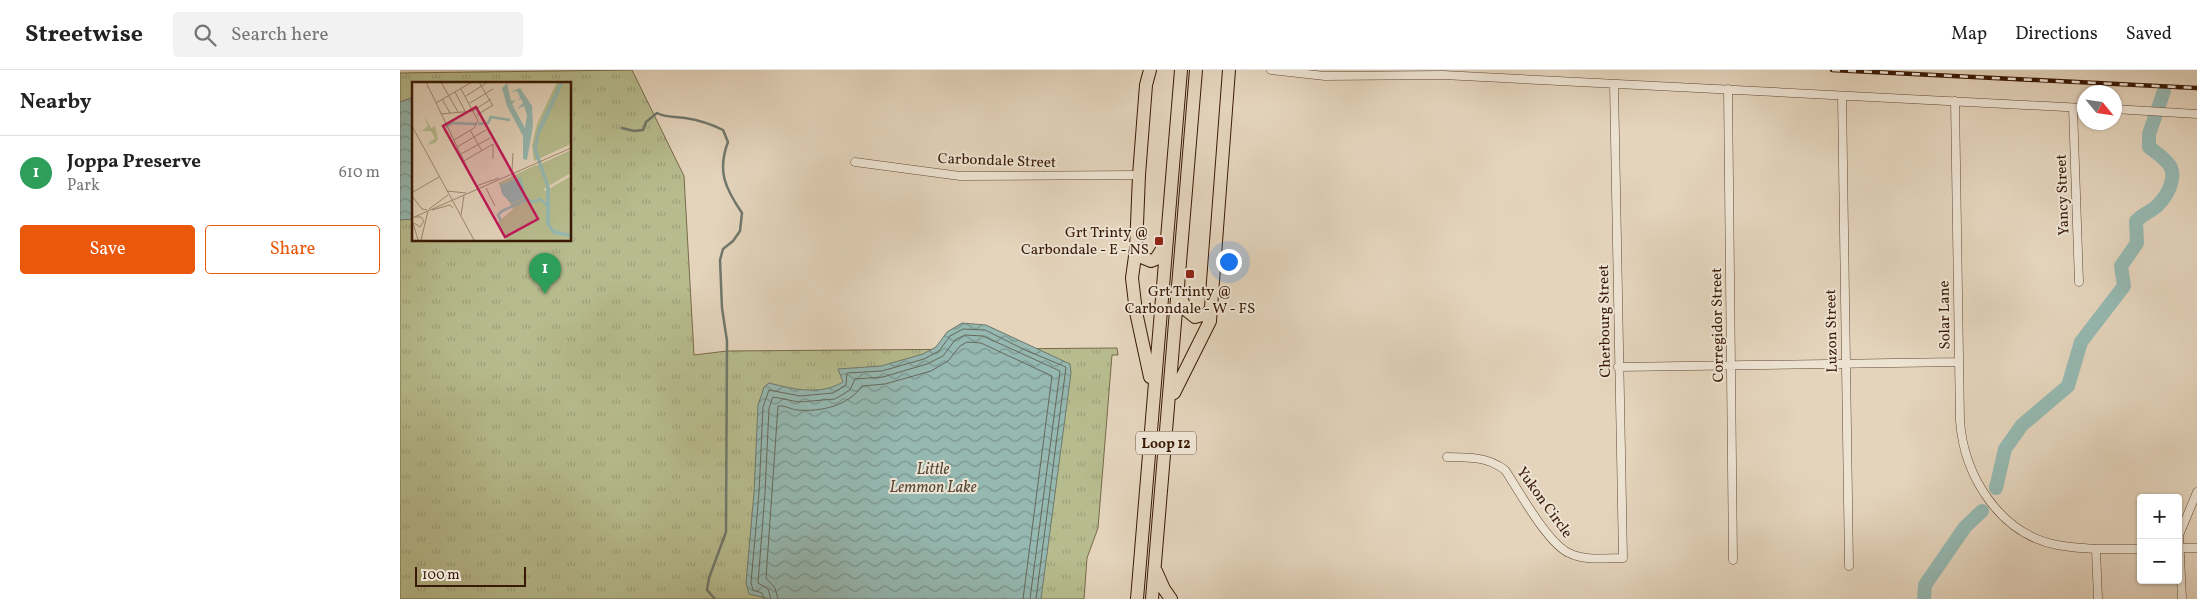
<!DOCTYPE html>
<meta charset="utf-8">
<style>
body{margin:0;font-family:Vollkorn,serif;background:#f2f2f2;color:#222}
.controls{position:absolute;right:15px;bottom:15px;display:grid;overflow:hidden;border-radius:5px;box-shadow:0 1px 4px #0004}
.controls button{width:45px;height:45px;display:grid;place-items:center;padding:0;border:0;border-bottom:1px solid #e0e0e0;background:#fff;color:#222;font:25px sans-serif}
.compass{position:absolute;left:1677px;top:15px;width:45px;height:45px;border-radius:50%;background:#fff;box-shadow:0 1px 4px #0004;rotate:119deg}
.scale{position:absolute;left:15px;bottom:12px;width:111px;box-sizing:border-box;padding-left:5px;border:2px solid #391905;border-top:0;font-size:14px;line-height:18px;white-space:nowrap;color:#391905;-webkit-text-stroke:4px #ede3d3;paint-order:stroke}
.you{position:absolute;left:828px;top:191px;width:18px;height:18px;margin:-12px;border:4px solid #fff;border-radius:50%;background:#1a73e8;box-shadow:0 0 0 8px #1a73e833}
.badge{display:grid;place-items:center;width:32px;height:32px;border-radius:50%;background:#ea580c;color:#fff;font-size:16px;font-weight:700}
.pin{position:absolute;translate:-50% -41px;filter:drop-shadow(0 1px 2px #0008)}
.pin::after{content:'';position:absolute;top:26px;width:18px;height:15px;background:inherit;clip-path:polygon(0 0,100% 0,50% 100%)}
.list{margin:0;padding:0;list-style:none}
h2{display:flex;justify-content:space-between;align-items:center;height:65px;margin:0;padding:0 20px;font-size:21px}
h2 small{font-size:16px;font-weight:400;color:#767676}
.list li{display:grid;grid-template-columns:32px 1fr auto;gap:15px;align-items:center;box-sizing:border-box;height:75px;padding:0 20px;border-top:1px solid #e0e0e0}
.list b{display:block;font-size:19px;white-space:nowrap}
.list p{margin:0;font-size:16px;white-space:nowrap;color:#767676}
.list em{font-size:16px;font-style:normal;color:#767676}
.actions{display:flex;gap:10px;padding:15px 20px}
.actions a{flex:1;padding:11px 0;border:1px solid #ea580c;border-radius:5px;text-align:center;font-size:18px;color:#ea580c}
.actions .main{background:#ea580c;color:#fff}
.icon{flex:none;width:28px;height:28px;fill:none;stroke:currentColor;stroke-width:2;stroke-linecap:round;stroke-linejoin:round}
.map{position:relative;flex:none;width:1797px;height:529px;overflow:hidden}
header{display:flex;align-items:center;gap:30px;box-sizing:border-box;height:70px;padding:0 25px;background:#fff;border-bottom:1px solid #e0e0e0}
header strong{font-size:24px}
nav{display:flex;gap:28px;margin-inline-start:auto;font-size:18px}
.search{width:350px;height:45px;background:#f2f2f2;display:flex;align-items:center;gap:12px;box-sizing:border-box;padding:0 18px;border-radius:5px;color:#767676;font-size:19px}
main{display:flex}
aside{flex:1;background:#fff}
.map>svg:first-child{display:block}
.park{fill:url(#park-tufts);stroke:#786a4a;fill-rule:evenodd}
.water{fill:url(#water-waves);stroke:#70786c}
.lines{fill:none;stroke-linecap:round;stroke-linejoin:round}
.shore{stroke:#67685b;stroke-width:1}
.stream{stroke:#70786c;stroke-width:2.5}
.river{stroke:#95b8b1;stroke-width:14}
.minor-casing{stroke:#644833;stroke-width:9}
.primary-casing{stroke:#391905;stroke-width:14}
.minor{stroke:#ede3d3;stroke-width:8}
.primary{stroke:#e4d4bc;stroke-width:12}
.rail-casing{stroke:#391905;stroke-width:4.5}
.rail{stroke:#ede3d3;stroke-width:2.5;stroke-dasharray:8;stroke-linecap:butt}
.poi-dot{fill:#8f2418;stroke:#ede3d3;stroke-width:2}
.labels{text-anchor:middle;stroke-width:4;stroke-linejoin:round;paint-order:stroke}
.shield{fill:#ede3d3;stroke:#6f5643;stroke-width:1}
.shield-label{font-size:14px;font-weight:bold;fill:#391905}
.street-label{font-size:15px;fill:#391905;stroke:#ede3d3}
.poi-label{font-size:15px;fill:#391905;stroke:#ede3d3;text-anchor:end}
.water-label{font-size:16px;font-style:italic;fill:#554939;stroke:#ede3d3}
.inset-river{fill:none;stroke:#95b8b1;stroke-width:2.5}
.inset-road{fill:none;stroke:#a08973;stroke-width:1}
.view{fill:#c2185b;fill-opacity:0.15;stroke:#c2185b;stroke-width:2.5}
.inset-edge{fill:none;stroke:#391905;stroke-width:2.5}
</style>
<header>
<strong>Streetwise</strong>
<div class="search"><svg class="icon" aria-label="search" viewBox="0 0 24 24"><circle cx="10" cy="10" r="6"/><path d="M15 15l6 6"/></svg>Search here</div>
<nav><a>Map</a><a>Directions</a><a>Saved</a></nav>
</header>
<main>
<aside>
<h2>Nearby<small></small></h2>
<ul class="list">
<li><span class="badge" style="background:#2e9e5b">1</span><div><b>Joppa Preserve</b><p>Park</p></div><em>610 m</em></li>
</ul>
<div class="actions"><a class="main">Save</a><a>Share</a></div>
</aside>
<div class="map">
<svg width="1797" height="529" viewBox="0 0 1797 529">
<defs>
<pattern id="park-tufts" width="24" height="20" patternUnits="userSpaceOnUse" patternTransform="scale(1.25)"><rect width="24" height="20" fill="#b7bc8e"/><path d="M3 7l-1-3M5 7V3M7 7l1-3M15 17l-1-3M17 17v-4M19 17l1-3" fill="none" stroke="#9ea179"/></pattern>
<pattern id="water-waves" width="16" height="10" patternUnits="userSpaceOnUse" patternTransform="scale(1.25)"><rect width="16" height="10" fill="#95b8b1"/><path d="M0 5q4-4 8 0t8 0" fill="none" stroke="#7b958e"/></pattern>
</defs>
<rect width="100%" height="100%" fill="#e4d4bc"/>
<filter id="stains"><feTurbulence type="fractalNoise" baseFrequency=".004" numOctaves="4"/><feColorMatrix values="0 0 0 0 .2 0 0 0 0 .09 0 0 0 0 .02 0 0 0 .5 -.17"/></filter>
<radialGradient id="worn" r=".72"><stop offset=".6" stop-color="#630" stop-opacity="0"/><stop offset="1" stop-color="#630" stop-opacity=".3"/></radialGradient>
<!-- park -->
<path class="park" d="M232,0L284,106L294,285L327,281L717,278L718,285H712L698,458L687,488L684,529H0V3ZM14,14H170V170H14Z"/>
<!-- water -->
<path class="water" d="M14,27V149L0,150V32Z
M562,253L586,255L670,294L671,303L641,529H370L349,524L346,513L354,423L358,335L364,317L369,313C393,319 420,326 443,312L438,299L481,296L523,284L536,277L547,262Z"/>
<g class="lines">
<!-- shore -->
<path class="shore" d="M364,529L362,523L353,520L351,513L359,423L363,337L369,320L400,326L433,323L446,315L447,303L482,301L524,289L539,281L550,266L563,259L585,260L625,280L666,297L636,529
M371,529L368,519L358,513L365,423L369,338L373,327L399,332L435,329L450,320L455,309L483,307L527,294L543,286L555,270L565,265L583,266L660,301L630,529
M378,529L375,518L366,508L378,336C384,335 390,339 397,340C421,342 448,336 462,316L485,314L531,301L548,291L560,276L567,272L581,273L652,306L623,529"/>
<!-- stream -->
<path class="stream" d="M222,58L234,61L243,60L246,52L257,43C266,48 275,46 285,48C299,50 311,54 323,60L328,72C317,101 325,118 342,143L340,161L333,171L323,179L320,190L322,238L327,271L326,462L309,508L307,520L315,529"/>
<!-- river -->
<path class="river" d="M1596,418L1605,379L1622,355L1668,316L1681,272L1724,216L1721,196L1737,173L1736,151C1744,143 1751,142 1758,135C1767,126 1777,108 1770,96C1765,88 1755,82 1749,77V64L1764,21
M1524,529L1525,515L1565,457L1582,441"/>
<defs>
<path id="minor" d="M871,0L925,6L1043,5L1684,38
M1328,19L1333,490
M1442,26L1449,496
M1555,31L1560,351C1564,406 1600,464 1657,475C1685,480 1713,479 1741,479
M1673,38L1679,212
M1714,39L1797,44
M455,92L560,106L739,105
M1218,297L1559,292
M1047,387C1069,387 1088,387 1105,400C1119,421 1148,474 1169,483C1184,491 1206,488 1223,488L1214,14
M1778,478H1797
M1696,480L1698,529
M1782,529L1779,465L1797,422"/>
<path id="primary" d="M736,179L739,186L751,191L756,189L764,176
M780,223L785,239L795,247L807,244L812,237
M750,307L736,242L732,208L736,179L739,105L746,15L750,0
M774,323L810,251L829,0
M756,501L764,519L771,529
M737,529L781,0
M752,529L796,0"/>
</defs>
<!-- minor casing -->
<use href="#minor" class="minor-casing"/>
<!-- primary casing -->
<use href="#primary" class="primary-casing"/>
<!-- minor -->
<use href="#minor" class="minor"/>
<!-- primary -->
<use href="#primary" class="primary"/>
<defs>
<path id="rail" d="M1432,0L1797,18"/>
</defs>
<!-- rail casing -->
<use href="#rail" class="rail-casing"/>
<!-- rail -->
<use href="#rail" class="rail"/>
</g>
<!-- markers -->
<g class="poi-dot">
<rect x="754" y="166" width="10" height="10" rx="2.5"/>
<rect x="785" y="199" width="10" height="10" rx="2.5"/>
</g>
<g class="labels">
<!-- shield labels -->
<rect class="shield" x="736" y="361.5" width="60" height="23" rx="4"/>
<g class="shield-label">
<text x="766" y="378">Loop 12</text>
</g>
<!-- street labels -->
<g class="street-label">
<text transform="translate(597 90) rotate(2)" y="5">Carbondale Street</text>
<text transform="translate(1662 125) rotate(-92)" y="5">Yancy Street</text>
<text transform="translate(1544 245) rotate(-91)" y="5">Solar Lane</text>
<text transform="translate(1204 251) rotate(-91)" y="5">Cherbourg Street</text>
<text transform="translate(1317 255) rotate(-91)" y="5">Corregidor Street</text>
<text transform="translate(1431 261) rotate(-91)" y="5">Luzon Street</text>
<text transform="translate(1145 432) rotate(54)" y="5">Yukon Circle</text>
</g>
<!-- poi labels -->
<g class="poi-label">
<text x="749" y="167">Grt Trinty @<tspan x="749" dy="17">Carbondale - E - NS</tspan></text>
<text x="790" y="226" text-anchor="middle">Grt Trinty @<tspan x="790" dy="17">Carbondale - W - FS</tspan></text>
</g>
<!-- water labels -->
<g class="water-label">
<text x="533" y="404">Little<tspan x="533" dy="18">Lemmon Lake</tspan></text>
</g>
</g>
<!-- overview -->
<g transform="translate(12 12)">
<rect width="159" height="159" fill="#e4d4bc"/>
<path d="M145,0H159V62L122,79L120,63L125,42ZM12,34L19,46L23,44L26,57L23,61L15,63L23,56L19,49H10L16,44ZM159,68V91L116,116L113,89ZM159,94V158H140L141,155L114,120Z" fill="#b7bc8e"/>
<path d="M124,83L134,113L131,141L139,151L159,155V158H95L85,141L101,127L86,101Z" fill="#b7bc8e"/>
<path d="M148,0H152L127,54L125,67L138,106V143L143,148L159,152V155L141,152L134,142V104L121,67L126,46ZM95,1L99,19L104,18L100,22L113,46L115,33L112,24L105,27L111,21L109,17L106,18L108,15L105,9L98,10L108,6L120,24L121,44L115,78L111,77V54L95,24L90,6ZM109,95L114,115L100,122L90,112L88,103Z" fill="#95b8b1"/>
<path class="inset-river" d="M66,42L76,41L79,35L98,38M34,45L40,41L64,42M89,139L86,133L90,129L116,117L121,120L128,117L136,124"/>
<path class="inset-road" d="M14,0L64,104M29,0L46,30M67,0L81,24M43,10L53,29M54,14L76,0M30,17L38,31M24,21L60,0M58,21L81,7M29,32L61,29L79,17M65,33L81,23M0,44L62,158M58,48L70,69M42,58L62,46L66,39L49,7M45,65L74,48M49,72L78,56M52,79L81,62V77M100,88L101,71M74,106L83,124M35,109L54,111M67,109L64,104L87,96M1,110L27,95M0,114L10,127L15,128M17,127L36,113M20,128L38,123L41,126M49,133L52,114M0,136L159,66M1,141L6,158M2,141L8,145L12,139L9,135H3M9,158L16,129"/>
<path class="view" d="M64,25L126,137L93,155L31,44Z"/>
<rect width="159" height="159" class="inset-edge"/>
</g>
<rect width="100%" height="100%" filter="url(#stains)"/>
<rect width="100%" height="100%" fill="url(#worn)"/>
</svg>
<div class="controls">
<button>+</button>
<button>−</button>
</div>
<svg class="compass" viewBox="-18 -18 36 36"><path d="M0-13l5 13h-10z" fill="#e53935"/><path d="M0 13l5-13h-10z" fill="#767676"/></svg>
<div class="scale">100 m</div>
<div class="you"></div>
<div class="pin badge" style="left:145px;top:224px;background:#2e9e5b">1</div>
</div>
</main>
